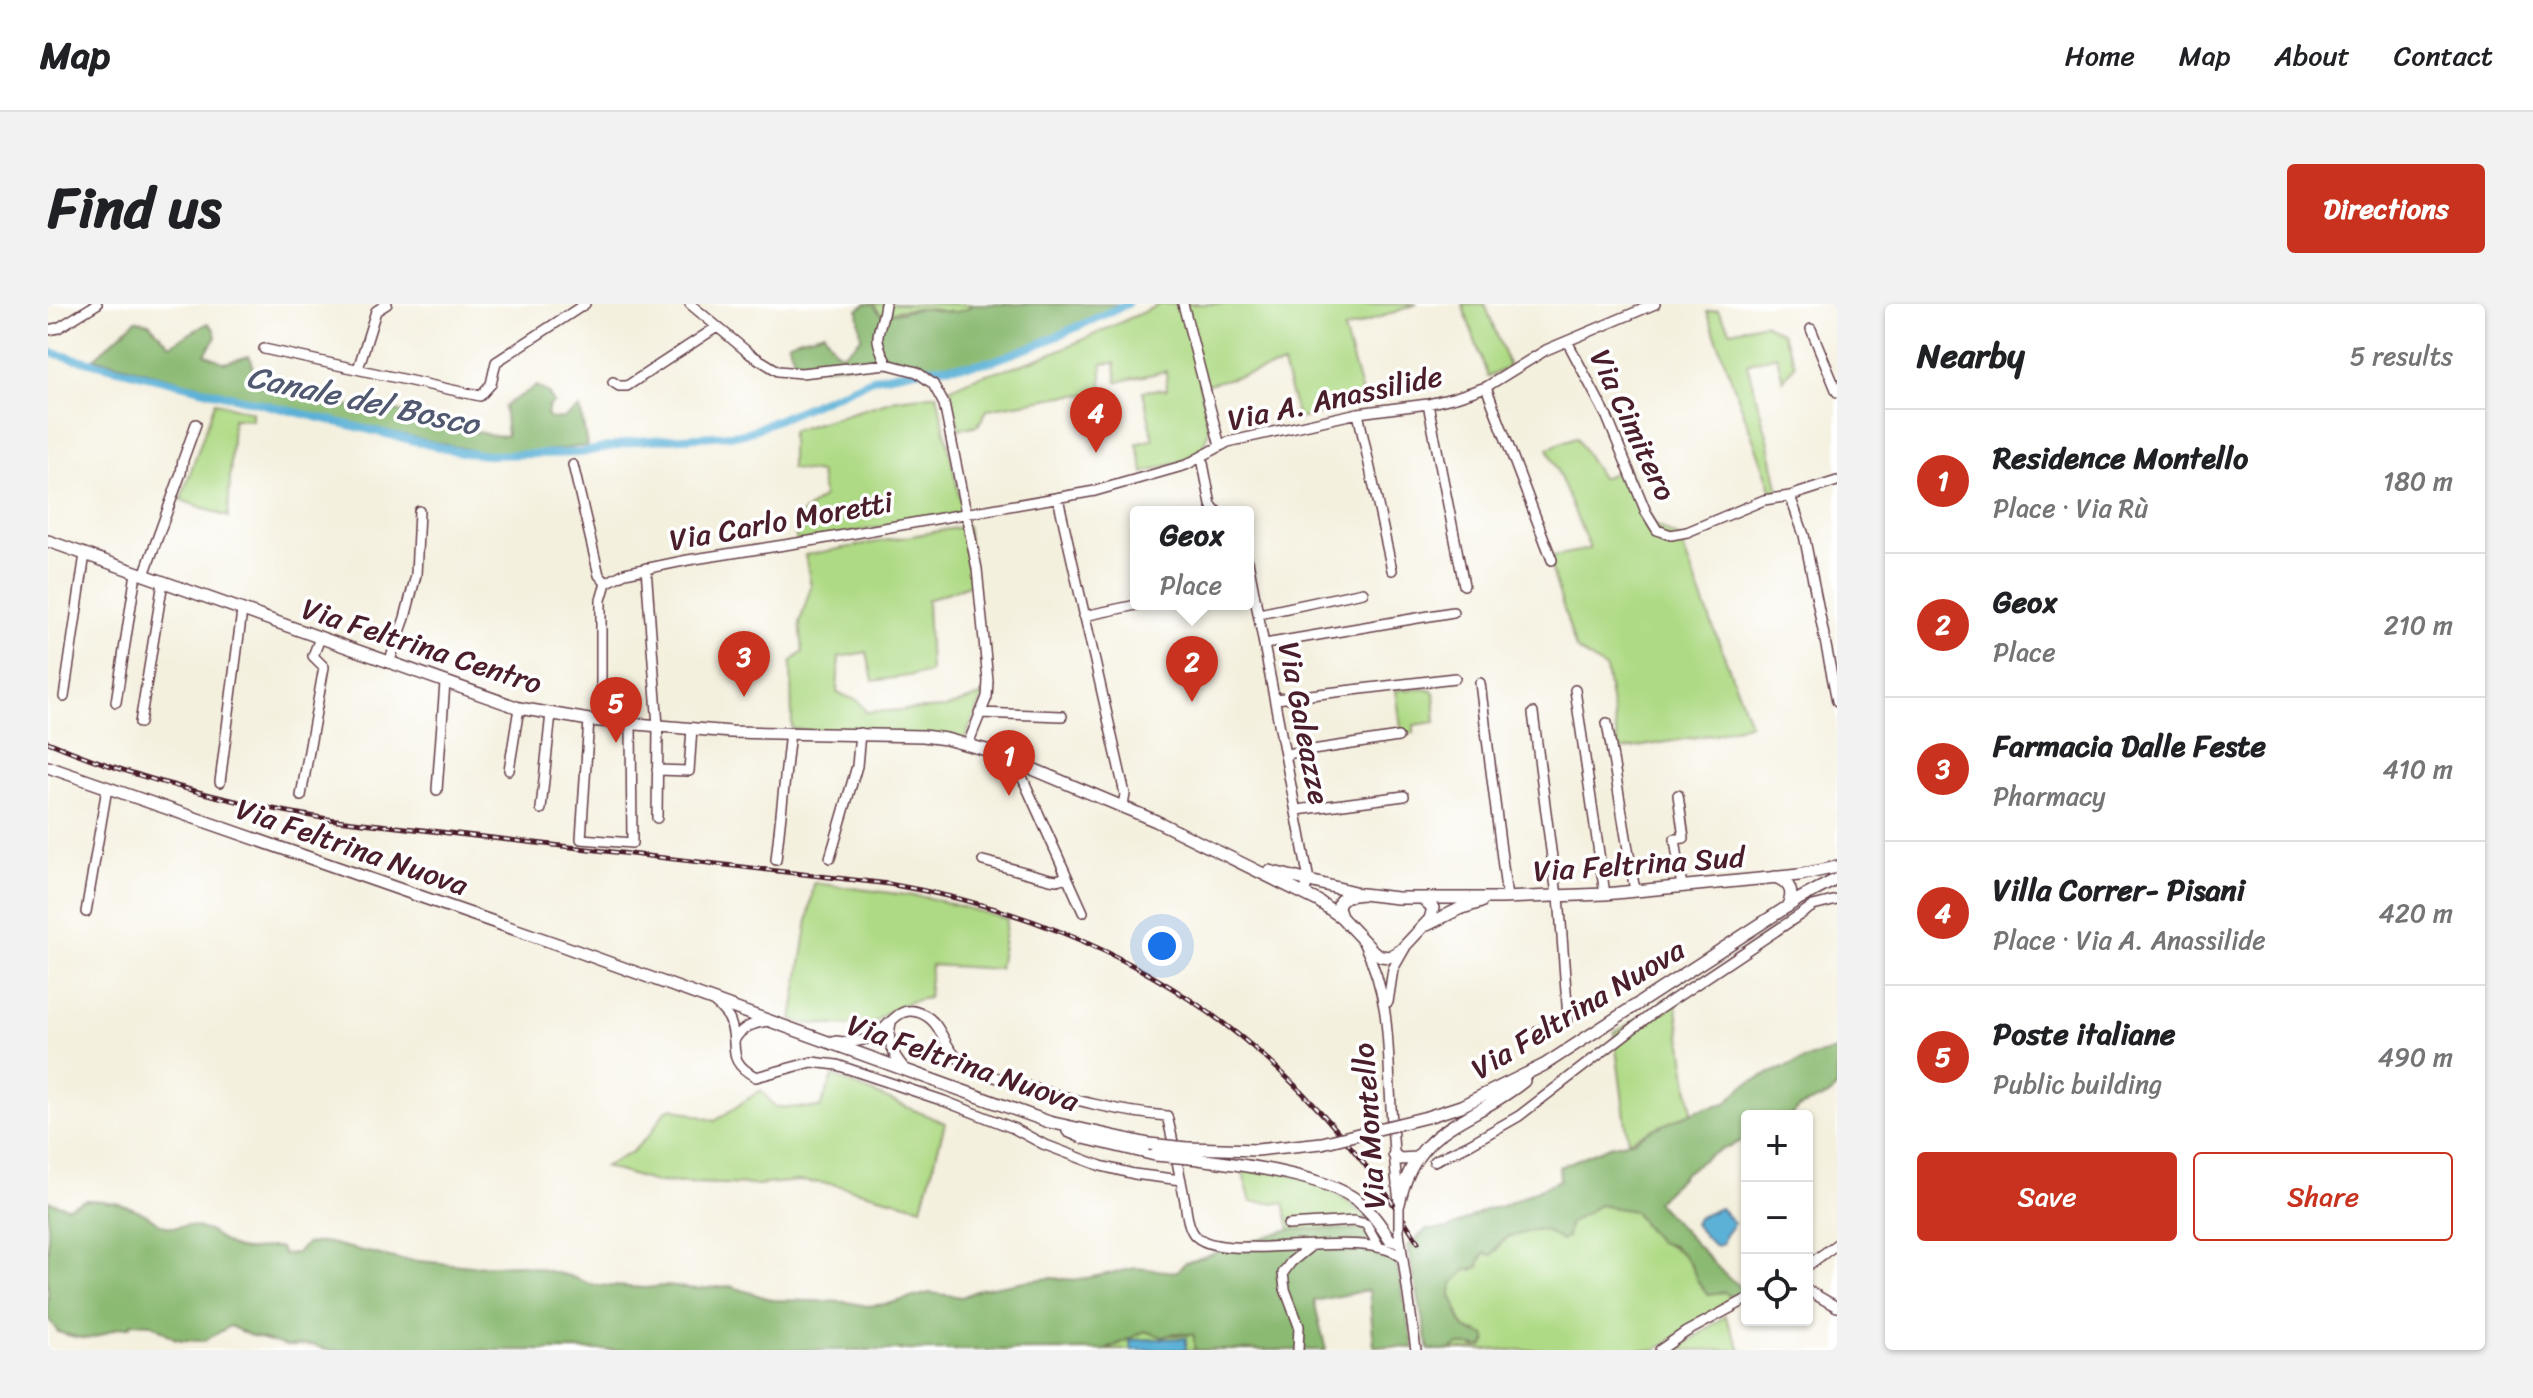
<!DOCTYPE html>
<meta charset="utf-8">
<style>
body{margin:0;font-family:Sriracha,sans-serif;background:#f2f2f2;color:#202124}
.controls{position:absolute;right:24px;bottom:24px;display:grid;overflow:hidden;border-radius:8px;box-shadow:0 2px 6px #0004}
.controls button{width:72px;height:72px;display:grid;place-items:center;padding:0;border:0;border-bottom:2px solid #e0e0e0;background:#fff;color:#202124;font:40px sans-serif}
.you{position:absolute;left:1114px;top:642px;width:28px;height:28px;margin:-20px;border:6px solid #fff;border-radius:50%;background:#1a73e8;box-shadow:0 0 0 12px #1a73e833}
.badge{display:grid;place-items:center;width:52px;height:52px;border-radius:50%;background:#c8321e;color:#fff;font-size:26px;font-weight:700}
.pin{position:absolute;translate:-50% -66px;filter:drop-shadow(0 2px 4px #0008)}
.pin::after{content:'';position:absolute;top:42px;width:28px;height:24px;background:inherit;clip-path:polygon(0 0,100% 0,50% 100%)}
.popup{position:absolute;left:1082px;top:202px;width:124px;height:104px;box-sizing:border-box;display:grid;place-content:center;border-radius:8px;background:#fff;filter:drop-shadow(0 2px 6px #0005);font-size:26px;white-space:nowrap;color:#757577}
.popup b{font-size:30px;color:#202124}
.popup::after{content:'';position:absolute;left:50%;top:100%;margin-left:-16px;border:16px solid transparent;border-top-color:#fff}
.list{margin:0;padding:0;list-style:none}
h2{display:flex;justify-content:space-between;align-items:center;height:104px;margin:0;padding:0 32px;font-size:34px}
h2 small{font-size:26px;font-weight:400;color:#757577}
.list li{display:grid;grid-template-columns:52px 1fr auto;gap:24px;align-items:center;box-sizing:border-box;height:144px;padding:0 32px;border-top:2px solid #e0e0e0}
.list b{display:block;font-size:30px;white-space:nowrap}
.list p{margin:0;font-size:26px;white-space:nowrap;color:#757577}
.list em{font-size:26px;font-style:normal;color:#757577}
.actions{display:flex;gap:16px;padding:24px 32px}
.actions a{flex:1;padding:18px 0;border:2px solid #c8321e;border-radius:8px;text-align:center;font-size:28px;color:#c8321e}
.actions .main{background:#c8321e;color:#fff}
.icon{flex:none;width:44px;height:44px;fill:none;stroke:currentColor;stroke-width:2;stroke-linecap:round;stroke-linejoin:round}
.map{position:relative;flex:none;width:1789px;height:1046px;overflow:hidden;border-radius:8px}
header{display:flex;align-items:center;gap:48px;box-sizing:border-box;height:112px;padding:0 40px;background:#fff;border-bottom:2px solid #e0e0e0}
header strong{font-size:38px}
nav{display:flex;gap:44px;margin-inline-start:auto;font-size:28px}
.intro{display:flex;align-items:center;justify-content:space-between;box-sizing:border-box;height:192px;padding:0 48px}
h1{margin:0;font-size:56px}
.button{padding:20px 36px;border-radius:8px;background:#c8321e;color:#fff;font-size:28px;font-weight:700}
main{display:flex;gap:48px;padding:0 48px}
aside{flex:1;background:#fff;border-radius:8px;box-shadow:0 2px 6px #0004}
.map>svg:first-child{display:block}
.green{fill:#afda85;stroke:#7c7c58;stroke-width:2}
.forest{fill:#8bba72;stroke:#6a6c4e;stroke-width:2}
.water{fill:#5bb1d7;stroke:#526881;stroke-width:2}
.lines{fill:none;stroke-linecap:round;stroke-linejoin:round}
.canal{stroke:#5bb1d7;stroke-width:8}
.minor-casing{stroke:#643e46;stroke-width:12}
.major-casing{stroke:#643e46;stroke-width:14}
.minor{stroke:#fff;stroke-width:9}
.major{stroke:#fff;stroke-width:11}
.rail-casing{stroke:#4a1f2b;stroke-width:5}
.rail{stroke:#fff;stroke-width:2;stroke-dasharray:6;stroke-linecap:butt}
.minor-bridge-casing{stroke:#643e46;stroke-width:12;stroke-linecap:butt}
.major-bridge-casing{stroke:#643e46;stroke-width:14;stroke-linecap:butt}
.minor-bridge{stroke:#fff;stroke-width:9}
.major-bridge{stroke:#fff;stroke-width:11}
.labels{text-anchor:middle;stroke-width:7;stroke-linejoin:round;paint-order:stroke}
.street-label{font-size:30px;fill:#4a1f2b;stroke:#fff}
.water-label{font-size:32px;font-style:italic;fill:#515970;stroke:#fff}
</style>
<header>
<strong>Map</strong>
<nav><a>Home</a><a>Map</a><a>About</a><a>Contact</a></nav>
</header>
<div class="intro"><h1>Find us</h1><a class="button">Directions</a></div>
<main>
<div class="map">
<svg width="1789" height="1046" viewBox="0 0 1789 1046">
<rect width="100%" height="100%" fill="#fff"/>
<filter id="ink" filterUnits="userSpaceOnUse"><feTurbulence type="fractalNoise" baseFrequency=".0125" numOctaves="2"/><feDisplacementMap in="SourceGraphic" scale="16" xChannelSelector="R" yChannelSelector="G"/><feConvolveMatrix kernelMatrix="1 2 1 2 8 2 1 2 1" color-interpolation-filters="sRGB"/></filter>
<filter id="wash" filterUnits="userSpaceOnUse"><feTurbulence type="fractalNoise" baseFrequency=".006" numOctaves="4" result="noise"/><feDisplacementMap in="SourceGraphic" scale="32" xChannelSelector="R" yChannelSelector="G"/><feGaussianBlur stdDeviation="1.8" result="paint"/><feColorMatrix in="noise" values="0 0 0 0 0 0 0 0 0 0 0 0 0 0 0 0 0 1.4 0 .05"/><feComposite in="paint" operator="in"/></filter>
<g filter="url(#wash)">
<rect width="100%" height="100%" fill="#f4f0de"/>
<!-- green -->
<path class="green" d="M825,0H925C914,11 902,9 889,6C879,3 862,5 851,6C845,7 840,13 833,10C832,9 825,1 825,0Z
M1113,0H1369L1296,26L1317,100L1250,115L1235,61L1152,82L1161,126L1154,145L1131,158L1096,169L1089,140L1105,135L1095,87L1119,85L1118,67L1069,78L1067,59L1054,60V89L1015,92L940,105L930,121L911,125L902,85C928,69 961,66 989,55C1031,39 1072,18 1113,0Z
M1414,0H1437L1461,63L1440,73Z
M1670,6L1683,27L1716,19L1734,29L1747,60L1735,76L1728,51L1699,60L1720,135L1731,188L1725,190L1659,8Z
M889,90L915,209L749,238L745,217L775,193L772,169L743,165V127L849,95Z
M167,98L204,108V116L185,115L180,213L133,196Z
M1528,133L1553,174L1579,164L1606,221L1631,234L1702,419L1667,430L1571,446L1558,365L1528,345L1500,253L1542,245L1500,144Z
M919,222L926,279L879,296L882,369L825,377L819,348L791,353L789,389L811,397L818,408L897,404L936,391L916,436L744,425L743,358L755,348L752,318L763,282L757,251Z
M1379,385L1386,388L1388,418L1366,421V429L1354,431L1348,386Z
M766,579L881,594L959,615L951,665L883,661L880,694C856,697 838,706 822,723L755,719L744,715Z
M1627,691L1644,809L1580,837L1566,729Z
M785,772L897,819L874,903L784,880L751,877L708,881L607,878L556,863L584,848L602,830L617,807L625,804L667,817L713,786L727,803L772,804Z
M1194,866C1208,867 1225,865 1239,869C1274,879 1306,897 1329,926L1242,925L1236,899L1203,898Z
M1559,900L1585,906C1594,918 1603,932 1615,939C1623,944 1630,945 1636,952C1646,964 1650,978 1660,990L1675,988L1685,993L1608,1046H1403C1410,1039 1419,1039 1428,1044L1430,1028C1414,1027 1413,1017 1409,1005C1406,996 1399,990 1403,980C1406,973 1414,972 1418,966H1425L1437,949L1448,947C1456,931 1483,920 1500,927C1508,930 1510,933 1519,933L1521,920L1551,901Z
M1677,1012L1693,1046H1629Z
M1097,1027L1109,1031H1146V1043L1148,1046H1059Z"/>
<!-- forest -->
<path class="forest" d="M817,0H825C828,3 829,7 833,10C835,11 865,6 870,5C889,3 908,16 925,0H1083L989,42L956,55L921,63L908,60L873,63L852,57L750,65L740,39C751,32 764,33 776,28L787,46L793,50L804,43L813,34L810,6Z
M88,16L101,19L122,41L160,19L166,25L168,33L157,50L177,59L201,52L204,57L205,71L200,74L203,79L284,99L338,109L344,106L442,131L459,132L456,102L489,82L500,89L506,99L501,102L499,110L502,115L516,114L532,104L539,142L482,149H435L217,99L46,54Z
M1789,747V783L1782,791L1752,803L1743,812H1699V834L1660,852L1637,869L1608,898L1679,973L1699,986L1685,993L1675,988L1660,990L1651,980L1643,961L1635,951L1624,942L1610,938L1585,907L1551,901L1521,920L1519,933L1513,937C1492,921 1492,924 1469,931C1461,933 1463,930 1456,935C1450,940 1448,946 1444,951L1437,949L1432,956L1431,963L1418,966C1408,979 1403,974 1403,993C1412,1003 1408,1022 1423,1028C1428,1029 1432,1029 1437,1031L1439,1037L1435,1043C1423,1044 1413,1036 1403,1046H1381L1360,942L1378,926L1400,925L1439,905L1452,903L1512,876L1511,863L1562,842L1587,836L1603,826L1650,806L1678,799L1696,781L1715,772L1769,751Z
M37,896C56,896 80,900 97,910C104,914 110,920 118,922C126,925 134,921 142,922C147,922 154,925 160,927C172,932 177,942 191,945C207,949 221,940 232,944L235,950L248,949L258,940L276,938L350,955L423,962L471,960L521,972L545,981L598,984L616,982L650,985L682,982L725,996L799,998L819,1002L839,1000L882,989L914,993L933,985L977,977L1003,974L1029,976L1088,964L1128,968L1137,959L1242,925L1329,926L1348,957L1366,1044L1326,1042L1321,986L1266,997L1278,1046H1148L1146,1043V1031L1127,1029L1115,1033L1097,1027L1058,1046H281L264,1041L239,1042L201,1031L182,1022L156,1037L134,1036L126,1034L104,1020L83,1019L82,1023C65,1022 59,1031 43,1034C34,1036 19,1031 10,1028L0,1014V897L20,903Z"/>
<!-- water -->
<path class="water" d="M1672,904L1686,919L1677,931L1674,940L1669,942L1664,940L1646,920L1649,914Z
M1138,1034V1046H1083L1082,1036Z"/>
<g class="lines">
<!-- canal -->
<path class="canal" d="M0,48L413,148L439,151L532,149L588,137L696,130L827,74L879,64L922,61L945,57L996,38L1079,0"/>
</g>
</g>
<g filter="url(#ink)">
<g class="lines">
<defs>
<path id="minor" d="M642,0L702,50L730,67L753,69L839,60L869,68L885,80L896,100L918,209L929,265L940,377L939,393L920,440
M837,0C833,32 822,26 839,60
M1135,0L1172,142
M1763,25L1789,88
M0,26L10,24L49,0
M1519,37L1559,113L1598,208L1609,226L1623,231L1639,228L1716,196L1742,192L1789,177
M216,45L432,92L443,80L448,58L537,0
M310,65L328,7L339,0
M565,78L571,82H579L669,23
M1438,83L1504,256
M1380,100L1416,281
M1310,109L1344,266
M1154,154L1163,201L1169,208
M525,161L551,271L558,279
M1742,192L1756,231L1789,397
M1010,194L1077,490L1075,502
M1200,257L1260,571L1257,590
M598,264L610,422L609,514
M96,271L133,169L135,156L148,120
M558,279L577,269L640,256L768,236L1047,187L1138,161L1180,138L1310,109L1380,100L1408,93L1438,83L1498,46L1607,0
M1211,310L1315,288
M1036,312L1093,300
M1217,340L1405,308
M341,359L357,314L368,271L371,207
M1432,379L1459,594
M1527,386L1557,590
M16,393L37,250
M1228,395L1407,374
M68,398L88,269
M931,409L1014,412
M1485,409L1509,592
M541,416L533,535L584,539L583,419
M553,417V296L558,279
M92,419L115,278
M1559,419L1587,587
M1238,450L1350,433
M972,458L971,467L975,475L1035,608
M461,466L471,404
M609,466L641,467L644,424
M172,478L194,307
M389,486L397,379
M1630,491L1636,534L1627,535L1634,583
M253,492L276,363L265,352L272,334
M493,505L503,409
M1249,506L1356,492
M782,554L809,462L812,429
M728,556L742,428
M935,557L1002,575L1009,576L1018,573
M38,608L59,484
M1316,640C1340,689 1340,732 1342,785C1344,823 1346,860 1351,897
M665,697C671,703 679,709 682,717C692,743 676,756 708,773L764,758L789,761L896,797L965,824L995,840L1053,862L1086,870L1133,876
M1340,698L1345,665L1357,644
M843,719C838,738 845,751 857,765
M1490,727L1516,719L1520,714L1511,592
M686,737C693,723 706,719 720,717
M788,737C800,739 818,738 829,730C842,721 851,702 869,708C895,715 893,742 912,756C930,770 954,775 975,781C1022,795 1070,808 1119,812C1126,840 1131,868 1137,897C1138,906 1139,918 1144,927C1163,965 1312,921 1352,952
M1386,857L1420,841L1471,812L1605,709L1765,602L1789,596
M1240,921L1306,917L1318,920L1331,943
M1351,928L1368,1046
M1759,962L1789,940
M1759,986L1789,1003
M1250,1046L1251,1022L1237,985L1235,969L1243,958L1263,942
M1612,1046L1638,1028L1699,995"/>
<path id="major" d="M0,237L471,404L541,416L683,428L875,432L898,435L942,447L1108,517L1270,597L1293,613L1326,648L1333,652L1341,653L1353,646L1382,615L1385,604L1374,594
M0,463L512,641L1001,818L1101,840
M1221,567L1306,588
M1727,573C1742,578 1747,589 1739,603
M1293,613L1290,604L1292,597L1298,592L1314,590L1349,594H1453L1557,590L1751,571L1789,563
M1379,621L1411,605L1433,598
M1379,813L1413,802L1496,761L1751,595L1789,575
M1020,827L1036,834L1107,851
M1139,844L1209,846L1274,839
M1346,851L1352,855L1368,854
M1142,854C1187,860 1276,870 1310,897C1324,908 1333,922 1342,936L1351,938
M1351,900C1367,820 1422,821 1476,777"/>
</defs>
<!-- minor casing -->
<use href="#minor" class="minor-casing"/>
<!-- major casing -->
<use href="#major" class="major-casing"/>
<!-- minor -->
<use href="#minor" class="minor"/>
<!-- major -->
<use href="#major" class="major"/>
<defs>
<path id="rail" d="M0,438C90,476 184,499 280,515L841,580C1073,620 1246,736 1370,938"/>
</defs>
<!-- rail casing -->
<use href="#rail" class="rail-casing"/>
<!-- rail -->
<use href="#rail" class="rail"/>
<defs>
<path id="minor-bridge" d="M1351,928V904"/>
<path id="major-bridge" d="M1274,839L1379,813
M1101,840L1139,844
M1107,851L1142,854"/>
</defs>
<!-- minor-bridge casing -->
<use href="#minor-bridge" class="minor-bridge-casing"/>
<!-- major-bridge casing -->
<use href="#major-bridge" class="major-bridge-casing"/>
<!-- minor-bridge -->
<use href="#minor-bridge" class="minor-bridge"/>
<!-- major-bridge -->
<use href="#major-bridge" class="major-bridge"/>
</g>
</g>
<g class="labels">
<!-- street labels -->
<g class="street-label">
<text transform="translate(1287 94) rotate(-12)" y="10">Via A. Anassilide</text>
<text transform="translate(1585 121) rotate(65)" y="10">Via Cimitero</text>
<text transform="translate(733 217) rotate(-10)" y="10">Via Carlo Moretti</text>
<text transform="translate(374 342) rotate(18)" y="10">Via Feltrina Centro</text>
<text transform="translate(1256 419) rotate(79)" y="10">Via Galeazze</text>
<text transform="translate(304 543) rotate(19)" y="10">Via Feltrina Nuova</text>
<text transform="translate(1591 560) rotate(-4)" y="10">Via Feltrina Sud</text>
<text transform="translate(1530 705) rotate(-31)" y="10">Via Feltrina Nuova</text>
<text transform="translate(915 759) rotate(19)" y="10">Via Feltrina Nuova</text>
<text transform="translate(1321 822) rotate(-94)" y="10">Via Montello</text>
</g>
<!-- water labels -->
<g class="water-label">
<text transform="translate(315 96) rotate(12)" y="11">Canale del Bosco</text>
</g>
</g>
</svg>
<div class="controls">
<button>+</button>
<button>−</button>
<button><svg class="icon" aria-label="locate" viewBox="0 0 24 24"><circle cx="12" cy="12" r="6"/><path d="M12 2v4M12 18v4M2 12h4M18 12h4"/></svg></button>
</div>
<div class="you"></div>
<div class="pin badge" style="left:961px;top:492px">1</div>
<div class="pin badge" style="left:1144px;top:398px">2</div>
<div class="popup"><b>Geox</b>Place</div>
<div class="pin badge" style="left:696px;top:393px">3</div>
<div class="pin badge" style="left:1048px;top:149px">4</div>
<div class="pin badge" style="left:568px;top:439px">5</div>
</div>
<aside>
<h2>Nearby<small>5 results</small></h2>
<ul class="list">
<li><span class="badge">1</span><div><b>Residence Montello</b><p>Place · Via Rù</p></div><em>180 m</em></li>
<li><span class="badge">2</span><div><b>Geox</b><p>Place</p></div><em>210 m</em></li>
<li><span class="badge">3</span><div><b>Farmacia Dalle Feste</b><p>Pharmacy</p></div><em>410 m</em></li>
<li><span class="badge">4</span><div><b>Villa Correr- Pisani</b><p>Place · Via A. Anassilide</p></div><em>420 m</em></li>
<li><span class="badge">5</span><div><b>Poste italiane</b><p>Public building</p></div><em>490 m</em></li>
</ul>
<div class="actions"><a class="main">Save</a><a>Share</a></div>
</aside>
</main>
